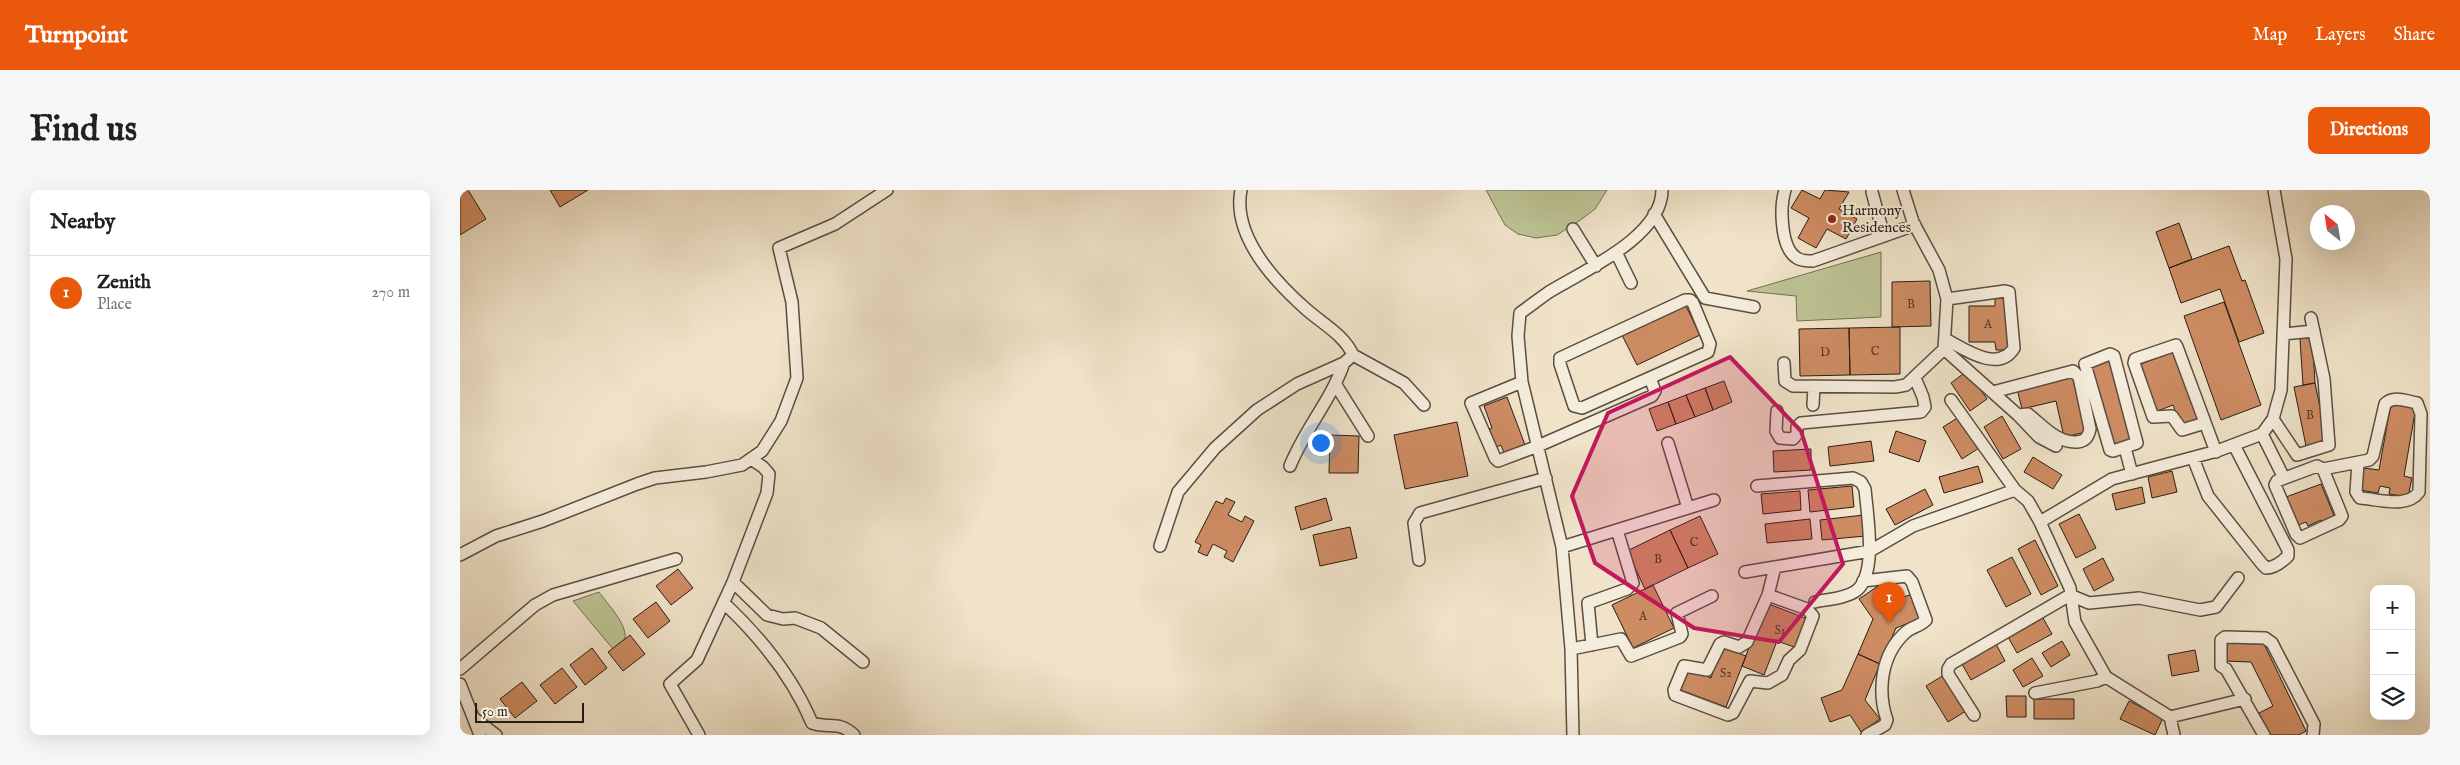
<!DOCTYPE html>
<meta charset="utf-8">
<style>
body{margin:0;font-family:"IM FELL English",serif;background:#f6f6f6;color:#202124}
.controls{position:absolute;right:15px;bottom:15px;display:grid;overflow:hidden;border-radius:10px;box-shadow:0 5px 20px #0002}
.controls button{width:45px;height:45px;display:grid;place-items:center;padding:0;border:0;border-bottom:1px solid #e0e0e0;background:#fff;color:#202124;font:25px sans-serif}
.compass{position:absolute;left:1850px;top:15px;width:45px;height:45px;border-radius:50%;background:#fff;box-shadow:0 5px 20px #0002;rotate:330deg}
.scale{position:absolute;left:15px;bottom:12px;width:109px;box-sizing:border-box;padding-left:5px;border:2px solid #281d14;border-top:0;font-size:14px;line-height:18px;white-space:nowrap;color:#281d14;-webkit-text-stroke:4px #f5eddc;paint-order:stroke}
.you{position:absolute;left:860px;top:252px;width:18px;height:18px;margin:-12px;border:4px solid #fff;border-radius:50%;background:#1a73e8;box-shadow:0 0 0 8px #1a73e833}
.badge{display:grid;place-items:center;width:32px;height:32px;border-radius:50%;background:#ea580c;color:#fff;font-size:16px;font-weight:700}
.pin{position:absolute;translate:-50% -41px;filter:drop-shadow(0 1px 2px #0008)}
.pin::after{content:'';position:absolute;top:26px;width:18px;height:15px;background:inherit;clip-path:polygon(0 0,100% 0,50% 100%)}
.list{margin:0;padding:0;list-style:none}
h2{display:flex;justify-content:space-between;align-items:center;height:65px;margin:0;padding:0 20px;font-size:21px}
h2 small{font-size:16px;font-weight:400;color:#757577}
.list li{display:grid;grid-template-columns:32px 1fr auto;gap:15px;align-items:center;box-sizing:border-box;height:75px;padding:0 20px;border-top:1px solid #e0e0e0}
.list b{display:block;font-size:19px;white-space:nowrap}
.list p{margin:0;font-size:16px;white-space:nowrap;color:#757577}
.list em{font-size:16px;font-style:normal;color:#757577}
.icon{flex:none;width:28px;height:28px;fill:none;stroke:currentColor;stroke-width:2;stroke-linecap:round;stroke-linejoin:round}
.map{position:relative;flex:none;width:1970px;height:545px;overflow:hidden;border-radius:10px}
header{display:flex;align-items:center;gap:30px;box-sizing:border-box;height:70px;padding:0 25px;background:#ea580c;color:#fff}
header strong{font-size:24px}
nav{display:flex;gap:28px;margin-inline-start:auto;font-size:18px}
.intro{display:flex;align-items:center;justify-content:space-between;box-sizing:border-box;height:120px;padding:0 30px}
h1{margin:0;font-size:35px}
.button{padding:12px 22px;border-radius:10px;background:#ea580c;color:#fff;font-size:18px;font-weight:700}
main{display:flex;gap:30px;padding:0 30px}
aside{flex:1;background:#fff;border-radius:10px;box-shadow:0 5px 20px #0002}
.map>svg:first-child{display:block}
.green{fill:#bdc394;stroke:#727054}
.building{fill:#ce8c63;stroke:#281d14}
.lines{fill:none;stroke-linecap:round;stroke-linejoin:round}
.street-casing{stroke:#5a4e41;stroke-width:14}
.street{stroke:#f5eddc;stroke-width:11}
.marked{fill:#c2185b;fill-opacity:0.2;stroke:#c2185b;stroke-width:4;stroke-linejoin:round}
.poi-dot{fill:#8f2418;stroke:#f5eddc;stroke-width:2}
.labels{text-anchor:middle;stroke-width:4;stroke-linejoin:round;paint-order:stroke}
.number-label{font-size:12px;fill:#523928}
.poi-label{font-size:15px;fill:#281d14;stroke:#f5eddc;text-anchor:start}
</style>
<header>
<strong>Turnpoint</strong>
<nav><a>Map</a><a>Layers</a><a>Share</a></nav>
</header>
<div class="intro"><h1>Find us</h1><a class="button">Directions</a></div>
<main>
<aside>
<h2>Nearby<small></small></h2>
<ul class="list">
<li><span class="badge">1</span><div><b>Zenith</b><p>Place</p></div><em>270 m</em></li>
</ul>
</aside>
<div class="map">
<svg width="1970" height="545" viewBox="0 0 1970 545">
<rect width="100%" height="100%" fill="#f0e3c9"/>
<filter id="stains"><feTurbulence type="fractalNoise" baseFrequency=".004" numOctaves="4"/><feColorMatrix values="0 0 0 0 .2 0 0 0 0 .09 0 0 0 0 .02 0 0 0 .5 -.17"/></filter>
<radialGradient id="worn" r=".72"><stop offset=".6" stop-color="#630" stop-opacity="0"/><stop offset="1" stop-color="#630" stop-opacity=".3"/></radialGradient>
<!-- green -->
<path class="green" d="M1026,0H1147L1135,19L1119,31L1097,45L1076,48L1058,44L1045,35Z
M1421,62V127L1337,131L1336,106L1287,101Z
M139,402C148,415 167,433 165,449L153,459L113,411Z"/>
<!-- building -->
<path class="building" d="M0,0H8L26,29L0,45Z
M90,0H128L100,17Z
M1342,0L1360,9L1365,0L1389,2L1379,19L1397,29L1386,49L1367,39L1356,58L1338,48L1349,28L1331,18Z
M1719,33L1732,69L1709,78L1696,42Z
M1769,56L1782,91L1785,90L1804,143L1779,152L1760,99L1721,113L1709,78Z
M1470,91L1471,136L1432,137V92Z
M1535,108H1548V160H1536L1535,152H1509V116H1535Z
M1224,112L1240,145L1177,175L1161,143Z
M1764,112L1801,215L1761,230L1724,126Z
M1440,137V184L1390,185L1389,138Z
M1389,138L1390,185L1340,186L1339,139Z
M1852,146L1855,193L1843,195L1840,149Z
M1714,162L1739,233L1722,239L1713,215L1695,222L1678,175Z
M1651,166L1676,251L1652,259L1626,174Z
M1507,181L1527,209L1510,221L1491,193Z
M1612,186L1626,242L1604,247L1596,211L1562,219L1557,199Z
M1264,191L1272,212L1253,220L1245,198Z
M1855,193L1867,252L1846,256L1834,197Z
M1245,198L1253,220L1235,227L1226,205Z
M1226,205L1235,227L1216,234L1208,212Z
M1047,207L1065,255L1044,263L1041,255L1034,258L1027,240L1032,238L1024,216Z
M1208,212L1216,234L1197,241L1189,219Z
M1931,213L1956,217L1944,286L1952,288L1948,307L1929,304L1930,298L1920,296L1918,303L1900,300L1904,278L1919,280Z
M1542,226L1561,259L1543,269L1524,237Z
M1499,227L1519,258L1502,269L1483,237Z
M997,232L1008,286L945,299L934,245Z
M1436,241L1466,251L1459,272L1429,262Z
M870,245L899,246L898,283H869Z
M1411,251L1414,271L1370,276L1368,257Z
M1351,259V280L1314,282L1313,261Z
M1573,267L1602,285L1593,299L1564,282Z
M1518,276L1523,292L1484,303L1479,287Z
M1712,281L1717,302L1692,308L1688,287Z
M1861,294L1875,328L1863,334L1861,330L1848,336L1846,332L1836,336L1826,307Z
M1392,296L1394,317L1350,322L1348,300Z
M1682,297L1685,313L1656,320L1652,304Z
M1465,299L1473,315L1435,335L1426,319Z
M1340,301L1341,320L1303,324L1301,304Z
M766,308L775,312L768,325L782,332L785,326L794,331L773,372L764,367L767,361L753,354L747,366L738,362L741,355L735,352L756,311L763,314Z
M866,308L872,330L841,340L835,317Z
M1619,324L1636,358L1616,368L1599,334Z
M1404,325L1406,346L1362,350L1360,330Z
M1240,326L1258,364L1228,378L1210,340Z
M1350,329L1352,349L1307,353L1305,334Z
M890,337L897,368L860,376L853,345Z
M1210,340L1228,378L1185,399L1167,361Z
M1575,350L1598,396L1581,405L1558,359Z
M1552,367L1571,404L1546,417L1527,380Z
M1643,368L1654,390L1634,401L1623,379Z
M218,379L233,398L211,415L196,396Z
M1421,394L1433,411L1452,404L1461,428L1436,438L1420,474L1398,464L1413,429L1399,409Z
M1193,395L1214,438L1173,458L1152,415Z
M196,412L210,431L188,448L173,429Z
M1306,413L1348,429L1337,458L1317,451L1304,485L1282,476Z
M1583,428L1592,444L1557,463L1548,447Z
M170,445L185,464L163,481L148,462Z
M1602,451L1610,465L1591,477L1582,463Z
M1764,453L1804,454L1846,541L1839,545H1810L1799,523L1813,516L1791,472L1763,471Z
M1536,454L1545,471L1511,490L1502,474Z
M1262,457L1286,466L1266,517L1218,499L1226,478L1251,488Z
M132,458L147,478L125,495L110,475Z
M1735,460L1739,481L1712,486L1708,465Z
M1398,464L1420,474L1405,510L1420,529L1401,542L1390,525L1370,532L1361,508L1382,500Z
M1572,468L1583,486L1563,497L1553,480Z
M102,478L117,497L95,514L80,495Z
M1484,485L1506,521L1488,532L1466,496Z
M62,492L77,511L55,528L40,509Z
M1546,506H1566V527H1547Z
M1574,509H1614V529H1574Z
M1669,511L1703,528L1695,545L1660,529Z"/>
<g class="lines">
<defs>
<path id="street" d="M1325,0C1320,16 1320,58 1337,68C1341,71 1348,71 1353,71L1455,35
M1412,2L1424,46
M1194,24L1245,108L1294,117
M1113,39L1136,76
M1156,62L1171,93
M1225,110H1230L1233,113L1250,154L1248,162L1122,218L1114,216L1100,174V168Z
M1823,144L1854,141
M1485,149C1503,158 1538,184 1554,158L1549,102L1545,101L1487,109
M1484,159L1558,225L1568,224C1583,236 1597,253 1617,252C1625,251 1628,248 1630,239L1619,187L1613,181L1533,202
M1650,164L1654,166L1677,253L1653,261L1650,260L1625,174Z
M893,165L944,193L964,215
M1324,173L1325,191L1333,196L1435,197L1446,195L1484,159L1487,109L1479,80L1453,32L1443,0
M1062,192L1011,213L1035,268L1038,271L1078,256L1192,206L1195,201L1190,188
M876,195L908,246
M1491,210L1555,300L1568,311L1580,332L1610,398L1615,432L1646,487L1710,527L1785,509
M1353,215L1354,196
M1317,221L1316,241L1320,248L1333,249L1337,244V237L1341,233L1461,222L1465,217L1463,207L1455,188
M1558,225L1579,247L1596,256
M1813,229L1837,265L1869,255L1864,189L1851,128
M1745,233L1722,240L1712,226L1693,227L1674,173L1675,169L1716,155L1717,157L1756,262
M1802,244L1824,288
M1208,253L1228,318
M1665,258L1672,284
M1733,268L1748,306L1802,374L1806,378C1814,378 1822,372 1828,366V360L1774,255
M830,276C845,239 871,210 884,173
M1857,276L1863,279L1882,326L1879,330L1840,348L1836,344L1815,295L1817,291Z
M1863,279L1909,270L1913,266L1925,214C1933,205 1946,211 1957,213L1961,224L1959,302C1947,319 1918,309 1900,308L1896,302L1898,273
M1297,296L1393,288L1401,292L1405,299C1407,324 1418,384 1396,401C1384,409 1368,409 1355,412
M1580,332L1652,289L1757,261L1802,244L1813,229L1821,200L1826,69L1814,0
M700,356L718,302L755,258L797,220L837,194L884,173L893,165C884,145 863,134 847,120C814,91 772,46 781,0
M1102,357L1254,310
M0,365L36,346L83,331L177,294L195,288L246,282L282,275L302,261L321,231L337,188L332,112L319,58L375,34L427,0
M959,370L954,333L960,323L1086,288
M1285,382L1410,361L1453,336L1555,300
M1403,391L1447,386L1452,392L1466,430C1460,436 1452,437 1446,442C1421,464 1417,501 1427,530L1425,535L1407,545
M273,392L307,425L323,429L335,428L361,438L403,472
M1308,405L1347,419L1353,426L1340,460L1329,470L1322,485L1308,493L1290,491L1273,523L1268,525L1215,505L1214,500L1224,476L1247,480L1260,454L1264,452L1279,457L1287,452L1308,405L1315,377
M264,413C299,446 333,488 352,533C370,539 378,530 394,545
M1132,455L1128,413L1167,399L1173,393L1157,340
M1111,459L1161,449L1171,466L1220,447L1222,444L1217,423L1252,406
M0,479L75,415L93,405L216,369
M0,494L20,545
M1575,503L1637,491L1646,487
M1514,525L1488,484V479L1491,474L1610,405L1629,413L1679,408L1740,420L1756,417L1778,388
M1710,527L1714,545
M14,528L36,545
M239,545L210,494L237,470L273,392L307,303L309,284L303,277L291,269
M1113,545L1111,459L1102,357L1062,192L1058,146L1060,123C1070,116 1079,109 1089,102C1123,81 1202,47 1202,0
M1804,545L1766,479L1761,476V450L1765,447L1805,448L1812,453L1854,534L1853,545"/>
</defs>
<!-- street casing -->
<use href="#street" class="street-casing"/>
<!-- street -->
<use href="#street" class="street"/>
</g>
<!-- marked area -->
<path class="marked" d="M1270,167L1341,241L1383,374L1319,452L1234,438L1135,373L1112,306L1148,223Z"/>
<!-- markers -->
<circle class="poi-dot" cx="1372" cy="29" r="5"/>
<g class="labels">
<!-- number labels -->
<g class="number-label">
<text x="1451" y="118">B</text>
<text x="1528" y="138">A</text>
<text x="1415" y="165">C</text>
<text x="1365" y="166">D</text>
<text x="1850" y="229">B</text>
<text x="1234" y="356">C</text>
<text x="1198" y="373">B</text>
<text x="1183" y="430">A</text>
<text x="1320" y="444">S1</text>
<text x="1266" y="487">S2</text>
</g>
<!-- poi labels -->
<g class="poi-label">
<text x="1382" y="25">Harmony<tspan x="1382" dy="17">Residences</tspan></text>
</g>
</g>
<rect width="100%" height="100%" filter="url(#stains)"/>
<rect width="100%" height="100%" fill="url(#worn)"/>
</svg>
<div class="controls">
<button>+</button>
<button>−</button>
<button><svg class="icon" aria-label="layers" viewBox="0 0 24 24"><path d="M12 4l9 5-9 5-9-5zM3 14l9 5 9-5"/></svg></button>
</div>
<svg class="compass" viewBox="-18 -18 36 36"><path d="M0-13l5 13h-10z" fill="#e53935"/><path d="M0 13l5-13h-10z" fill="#757577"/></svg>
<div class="scale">50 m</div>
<div class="you"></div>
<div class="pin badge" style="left:1429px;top:433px">1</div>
</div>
</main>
